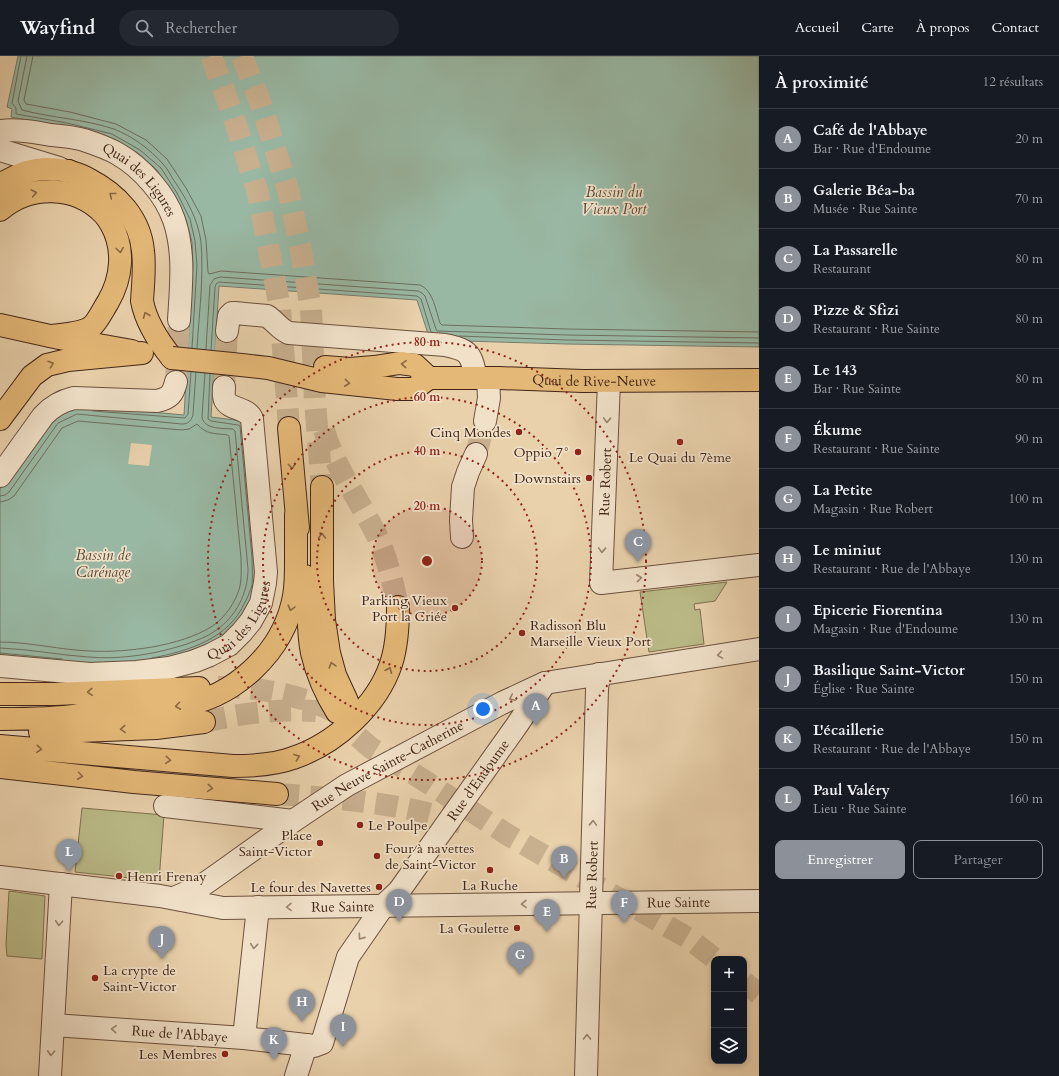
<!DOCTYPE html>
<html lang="fr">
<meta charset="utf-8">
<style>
body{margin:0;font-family:Cardo,serif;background:#242831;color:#f1f3f6}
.controls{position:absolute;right:12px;bottom:12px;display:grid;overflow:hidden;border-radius:8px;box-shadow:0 2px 6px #0003}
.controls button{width:36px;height:36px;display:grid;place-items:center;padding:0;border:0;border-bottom:1px solid #363941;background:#171b24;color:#f1f3f6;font:20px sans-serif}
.you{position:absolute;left:483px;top:653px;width:14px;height:14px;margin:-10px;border:3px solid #fff;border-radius:50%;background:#1a73e8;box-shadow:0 0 0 6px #1a73e833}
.badge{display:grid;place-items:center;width:26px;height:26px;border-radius:50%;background:#8c9099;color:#fff;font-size:13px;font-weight:700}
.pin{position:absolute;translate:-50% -33px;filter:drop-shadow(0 1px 2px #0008)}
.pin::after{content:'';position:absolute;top:21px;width:14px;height:12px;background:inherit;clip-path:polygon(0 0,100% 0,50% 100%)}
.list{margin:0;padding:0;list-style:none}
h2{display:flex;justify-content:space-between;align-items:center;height:52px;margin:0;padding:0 16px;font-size:17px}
h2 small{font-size:13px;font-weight:400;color:#9ea1a6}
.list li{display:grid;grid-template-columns:26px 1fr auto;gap:12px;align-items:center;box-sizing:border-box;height:60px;padding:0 16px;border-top:1px solid #363941}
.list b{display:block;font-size:15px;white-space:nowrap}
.list p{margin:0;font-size:13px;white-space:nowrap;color:#9ea1a6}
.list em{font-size:13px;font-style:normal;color:#9ea1a6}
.actions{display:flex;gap:8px;padding:12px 16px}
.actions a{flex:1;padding:9px 0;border:1px solid #8c9099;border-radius:8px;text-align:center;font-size:14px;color:#8c9099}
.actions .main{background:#8c9099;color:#fff}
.icon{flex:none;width:22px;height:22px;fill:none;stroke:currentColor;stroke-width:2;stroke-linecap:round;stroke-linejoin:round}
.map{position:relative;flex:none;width:759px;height:1020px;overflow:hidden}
header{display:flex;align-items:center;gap:24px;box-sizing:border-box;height:56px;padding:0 20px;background:#171b24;border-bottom:1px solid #363941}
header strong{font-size:19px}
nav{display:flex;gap:22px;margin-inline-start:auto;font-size:14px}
.search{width:280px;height:36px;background:#242831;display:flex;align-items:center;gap:10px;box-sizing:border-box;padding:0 14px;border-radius:22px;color:#9ea1a6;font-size:15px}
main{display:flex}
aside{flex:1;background:#171b24}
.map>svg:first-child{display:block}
.green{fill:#baba87;stroke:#7e7050}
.water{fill:#99b8a4;stroke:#777d6c}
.pier{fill:#e9d1ac}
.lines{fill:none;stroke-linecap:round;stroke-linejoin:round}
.shore{stroke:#6e6e5e;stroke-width:1}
.minor-tunnel{stroke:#c8af8e;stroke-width:22;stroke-dasharray:22 11;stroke-linecap:butt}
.highway-tunnel{stroke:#c8af8e;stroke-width:22;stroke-dasharray:22 11;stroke-linecap:butt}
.minor-casing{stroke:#6c503d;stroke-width:24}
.major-casing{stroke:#432518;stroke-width:24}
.highway-casing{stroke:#432518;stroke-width:24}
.minor{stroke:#f1e1c9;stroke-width:22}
.major{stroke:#e4b876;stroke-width:22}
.highway{stroke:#e4b876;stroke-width:22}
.major-bridge-casing{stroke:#432518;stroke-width:24;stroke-linecap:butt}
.major-bridge{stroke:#e4b876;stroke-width:22}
.oneway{stroke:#8b6742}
.oneway2{stroke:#9a8370}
.ring{fill:none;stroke:#8f2418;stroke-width:2;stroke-dasharray:2 4}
.poi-dot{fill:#8f2418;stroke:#f1e1c9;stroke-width:1.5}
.labels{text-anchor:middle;stroke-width:3.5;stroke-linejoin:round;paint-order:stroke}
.street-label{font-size:14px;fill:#432518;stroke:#f1e1c9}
.poi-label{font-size:14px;fill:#432518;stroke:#f1e1c9;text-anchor:end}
.water-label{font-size:15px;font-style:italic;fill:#584a3b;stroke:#f1e1c9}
.centre{fill:#8f2418;stroke:#f1e1c9;stroke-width:2}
.ring-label{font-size:12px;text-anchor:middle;font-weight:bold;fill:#8f2418;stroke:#f1e1c9;stroke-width:3.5;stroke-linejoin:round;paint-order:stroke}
</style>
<header>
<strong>Wayfind</strong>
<div class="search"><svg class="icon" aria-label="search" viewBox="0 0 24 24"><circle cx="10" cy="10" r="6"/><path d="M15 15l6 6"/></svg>Rechercher</div>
<nav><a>Accueil</a><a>Carte</a><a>À propos</a><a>Contact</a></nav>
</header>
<main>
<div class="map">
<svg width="759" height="1020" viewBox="0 0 759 1020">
<rect width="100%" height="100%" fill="#e9d1ac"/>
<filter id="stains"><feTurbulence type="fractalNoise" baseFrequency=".005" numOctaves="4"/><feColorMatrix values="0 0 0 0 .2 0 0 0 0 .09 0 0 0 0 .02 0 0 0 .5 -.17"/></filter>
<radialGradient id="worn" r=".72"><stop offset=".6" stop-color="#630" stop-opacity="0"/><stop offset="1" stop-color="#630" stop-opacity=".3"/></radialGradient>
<!-- green -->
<path class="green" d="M727,526L715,545L694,548L695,554L700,553L704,588L649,596L640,536Z
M82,752L164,759L159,825L75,816Z
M9,835L45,840L42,903L7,900L6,888Z"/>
<!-- water -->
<path class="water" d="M18,0H759V291L566,288L430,284L417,244L219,230L211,361L243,365L256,501L255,534L247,552L228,576L212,587L180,600L124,610L0,600V433L52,359L76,349L184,359L193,209L192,186L186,164L173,139L157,114L138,97L111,82L93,77L66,71L11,61L12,53L7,51Z"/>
<!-- pier -->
<path class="pier" d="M131,387L152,389L149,410L128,408Z"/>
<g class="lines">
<!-- shore -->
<path class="shore" d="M21,0L12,47L16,52V58L67,67L112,78L140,94L161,112L177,137L190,163L195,185L197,209L192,292
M27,0L18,45L22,54C52,62 84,63 114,73C132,80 150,93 163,108C167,112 170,118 173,123C186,142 198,163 201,186C204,221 199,258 197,292
M33,0L24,44L26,48L70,56L116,68L146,84L167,103L186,132L201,160L206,184L208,216L209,218L221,215L420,229C433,234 436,255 440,267L442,269L567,273L759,276
M459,280L567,284L759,287
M206,293L210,229L214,223L220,221L418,235L422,237L425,240L436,273L437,275L567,279L759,282
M211,294L215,231L216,228L219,226L417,240L421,243L431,276
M93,355L185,362L188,358L191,316
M0,440L5,439L9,436L58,367L77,358L182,368C188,368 191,365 193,359L196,316
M0,446L8,444L14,440L62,372L78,365L182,374L189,373L197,368C207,379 214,377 228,379L229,380L241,502C241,511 242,521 240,530C236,546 225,562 211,571C180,590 127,597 90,595C60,594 30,586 0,586
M0,592C29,593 59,599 88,601C121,604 156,598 187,588C197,584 207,581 215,575C236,561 248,537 248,513L235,375L233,373C223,372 204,374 202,361L205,317
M0,597L62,603
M152,602C188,595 229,583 245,546C248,541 250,535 252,529C253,520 252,511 252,502L240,370L238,369L211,365L208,363L210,318"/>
<!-- minor-tunnel -->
<path class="minor-tunnel" d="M176,326L179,264
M224,331L227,275
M476,398L485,365"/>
<!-- highway-tunnel -->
<path class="highway-tunnel" d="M211,0L232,56L258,137L280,252L289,372
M242,0L262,51L288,134L300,189L311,253L315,346L322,431
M324,374C335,412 359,443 376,478C387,501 393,526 398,551
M218,631C263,631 308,640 347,662
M337,656L346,668L356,679L371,692L425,725L508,779L688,882L715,903
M204,666C241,657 278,653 316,655
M277,738C320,741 362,744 404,752C425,756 446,762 466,768
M744,926L759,938"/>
<defs>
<g id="minor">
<path id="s1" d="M0,75C18,73 34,76 51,79C62,80 74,81 84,84C96,88 108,92 118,98C142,112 165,138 174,164C185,196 181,230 179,264"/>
<path d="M0,94L59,112"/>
<path d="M227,275L229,260L232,257H235L267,260C275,265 280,274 289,277L445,289C470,294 471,298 476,322"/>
<path d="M609,325L601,527L759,509"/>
<path d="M485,365L489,342L488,322"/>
<path d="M0,420L43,360C52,350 61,345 74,342L157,345C170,342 173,338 176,326"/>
<path d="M462,481L461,464L463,431L468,416L476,398"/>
<path id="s2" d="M0,610L90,618L137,616L169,612L195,605L210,599L229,589L242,576L251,565L261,547L265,527L266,516L252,363C247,351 230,354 225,344C223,340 224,335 224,331"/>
<path d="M165,750L293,765"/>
<path id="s3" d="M0,821L160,840L223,852L759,845"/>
<path id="s4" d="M174,842L200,831L220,817L293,765L347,729L502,647L545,627L759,593"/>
<path id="s5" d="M53,969L244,982L306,989"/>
<path d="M244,982L258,851"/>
<path d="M50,1020L61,828"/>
<path id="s6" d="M296,1020L306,989L314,990L322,987L348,901L384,849L399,835L517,669L545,627"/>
<path id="s7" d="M586,1020L597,633L599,618"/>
</g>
<g id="major">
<path d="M68,115C74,117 82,119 88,123C117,138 140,162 143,195C145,211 143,229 142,245C146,266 159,286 172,302"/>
<path d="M0,269L59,282L132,295"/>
<path id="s8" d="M232,308L268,312L322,325L397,333H414L429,322H499L583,325L759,324"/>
<path d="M325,311L350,313L374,311L400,307L415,309L429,322"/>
</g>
<path id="highway" d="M0,129C14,120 32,112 49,113C55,113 61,114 68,115
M0,154C30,128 76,129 104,158C107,161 109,165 111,168C125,193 122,222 108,246C104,252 97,267 91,271C83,277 60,279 50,280
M0,363L32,320L47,309L68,304L142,297
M289,372L298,472
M322,431V525L324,564L329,597L335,619L347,645
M305,520C306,527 307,534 308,541C309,560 308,578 312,597C317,618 325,637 337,656
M0,638H55L199,632
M0,663C26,663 53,663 79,659C90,658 101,655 112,654C134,652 157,654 179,650C234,642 284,596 294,540C296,529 296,518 296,507C296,490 296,474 296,458
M40,676H54L156,672L204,666
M0,690L233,710C253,710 274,709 293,702C335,688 377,650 391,608C397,590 398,570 398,551
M0,711L134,726L277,738"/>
</defs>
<!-- minor casing -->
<use href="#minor" class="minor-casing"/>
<!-- major casing -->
<use href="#major" class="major-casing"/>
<!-- highway casing -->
<use href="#highway" class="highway-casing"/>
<!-- minor -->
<use href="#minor" class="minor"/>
<!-- major -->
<use href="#major" class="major"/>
<!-- highway -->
<use href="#highway" class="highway"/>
<defs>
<path id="major-bridge" d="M172,302L232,308"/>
</defs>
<!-- major-bridge casing -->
<use href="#major-bridge" class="major-bridge-casing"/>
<!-- major-bridge -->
<use href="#major-bridge" class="major-bridge"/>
</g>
<!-- one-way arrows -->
<defs><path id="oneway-chevron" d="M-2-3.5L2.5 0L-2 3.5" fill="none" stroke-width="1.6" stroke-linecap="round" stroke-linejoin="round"/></defs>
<g class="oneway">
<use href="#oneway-chevron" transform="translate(34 137) rotate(-11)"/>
<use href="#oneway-chevron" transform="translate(112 139) rotate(-141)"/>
<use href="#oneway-chevron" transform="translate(120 194) rotate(83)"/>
<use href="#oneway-chevron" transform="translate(146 259) rotate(-112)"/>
<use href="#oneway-chevron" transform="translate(51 308) rotate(-19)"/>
<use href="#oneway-chevron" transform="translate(404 308) rotate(-177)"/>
<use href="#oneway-chevron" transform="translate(347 327) rotate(6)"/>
<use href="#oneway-chevron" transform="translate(292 410) rotate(85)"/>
<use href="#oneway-chevron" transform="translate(322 480) rotate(-90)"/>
<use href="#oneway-chevron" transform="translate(291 552) rotate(106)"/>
<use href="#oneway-chevron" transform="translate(332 609) rotate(-106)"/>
<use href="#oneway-chevron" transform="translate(389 614) rotate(-67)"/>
<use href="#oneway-chevron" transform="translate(90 636) rotate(177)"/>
<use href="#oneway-chevron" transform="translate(178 650) rotate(172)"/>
<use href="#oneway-chevron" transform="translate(123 673) rotate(178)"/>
<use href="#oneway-chevron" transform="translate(39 693) rotate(5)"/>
<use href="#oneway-chevron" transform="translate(297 701) rotate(-20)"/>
<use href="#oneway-chevron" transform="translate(168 704) rotate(5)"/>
<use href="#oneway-chevron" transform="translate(80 720) rotate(7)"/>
<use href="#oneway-chevron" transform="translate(210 732) rotate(5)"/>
</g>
<g class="oneway2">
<use href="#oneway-chevron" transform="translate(607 364) rotate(92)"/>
<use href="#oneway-chevron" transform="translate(602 494) rotate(92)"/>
<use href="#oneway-chevron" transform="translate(639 522) rotate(-6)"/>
<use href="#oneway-chevron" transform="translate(720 599) rotate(171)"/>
<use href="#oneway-chevron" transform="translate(512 642) rotate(154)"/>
<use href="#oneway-chevron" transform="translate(593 767) rotate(-88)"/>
<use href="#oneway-chevron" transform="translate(524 848) rotate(179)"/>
<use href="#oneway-chevron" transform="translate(289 851) rotate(179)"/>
<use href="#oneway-chevron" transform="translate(59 867) rotate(93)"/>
<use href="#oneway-chevron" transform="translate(361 881) rotate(125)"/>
<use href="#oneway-chevron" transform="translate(254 890) rotate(96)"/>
<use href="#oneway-chevron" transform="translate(114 973) rotate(-176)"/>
<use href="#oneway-chevron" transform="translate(587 981) rotate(-89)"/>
<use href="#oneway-chevron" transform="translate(51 997) rotate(93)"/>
</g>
<!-- distance rings -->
<circle cx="427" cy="505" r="55" fill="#8f2418" fill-opacity=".12"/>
<g class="ring">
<circle cx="427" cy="505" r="55"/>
<circle cx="427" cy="505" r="110"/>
<circle cx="427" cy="505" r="164"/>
<circle cx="427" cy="505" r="219"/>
</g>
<!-- markers -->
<g class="poi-dot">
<circle cx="519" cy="376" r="4"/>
<circle cx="680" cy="386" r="4"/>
<circle cx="578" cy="396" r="4"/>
<circle cx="589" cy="422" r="4"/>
<circle cx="455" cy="552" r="4"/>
<circle cx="522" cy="577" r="4"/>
<circle cx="360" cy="769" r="4"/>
<circle cx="320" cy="787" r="4"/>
<circle cx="377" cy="800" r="4"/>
<circle cx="490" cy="814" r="4"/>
<circle cx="119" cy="820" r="4"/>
<circle cx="379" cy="831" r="4"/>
<circle cx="517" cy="872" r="4"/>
<circle cx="95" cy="922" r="4"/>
<circle cx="225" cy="998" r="4"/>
</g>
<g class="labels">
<!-- street labels -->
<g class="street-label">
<text dy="5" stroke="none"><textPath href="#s1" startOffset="155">Quai des Ligures</textPath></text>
<text dy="5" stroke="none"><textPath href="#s8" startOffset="368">Quai de Rive-Neuve</textPath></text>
<text transform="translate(605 426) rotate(-88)" y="5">Rue Robert</text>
<text dy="5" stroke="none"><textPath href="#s2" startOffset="260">Quai des Ligures</textPath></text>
<text dy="5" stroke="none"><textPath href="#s4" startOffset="252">Rue Neuve Sainte-Catherine</textPath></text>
<text dy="5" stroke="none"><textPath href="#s6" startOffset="359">Rue d'Endoume</textPath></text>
<text dy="5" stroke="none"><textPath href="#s7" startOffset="201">Rue Robert</textPath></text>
<text dy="5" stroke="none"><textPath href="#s3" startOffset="681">Rue Sainte</textPath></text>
<text dy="5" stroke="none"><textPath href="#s3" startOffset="345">Rue Sainte</textPath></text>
<text dy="5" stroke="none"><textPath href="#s5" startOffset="127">Rue de l'Abbaye</textPath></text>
</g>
<!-- poi labels -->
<g class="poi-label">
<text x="511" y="381">Cinq Mondes</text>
<text x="570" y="401">Oppio 7°</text>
<text x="680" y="406" text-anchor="middle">Le Quai du 7ème</text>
<text x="581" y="427">Downstairs</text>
<text x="447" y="549">Parking Vieux<tspan x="447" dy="16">Port la Criée</tspan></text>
<text x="530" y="574" text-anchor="start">Radisson Blu<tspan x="530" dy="16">Marseille Vieux Port</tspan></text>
<text x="368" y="774" text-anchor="start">Le Poulpe</text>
<text x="312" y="784">Place<tspan x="312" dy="16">Saint-Victor</tspan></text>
<text x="385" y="797" text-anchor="start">Four à navettes<tspan x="385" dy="16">de Saint-Victor</tspan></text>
<text x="127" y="825" text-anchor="start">Henri Frenay</text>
<text x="490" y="834" text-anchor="middle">La Ruche</text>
<text x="371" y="836">Le four des Navettes</text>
<text x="509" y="877">La Goulette</text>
<text x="103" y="919" text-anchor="start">La crypte de<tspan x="103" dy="16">Saint-Victor</tspan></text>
<text x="217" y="1003">Les Membres</text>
</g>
<!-- water labels -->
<g class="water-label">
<text x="614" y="141">Bassin du<tspan x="614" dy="17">Vieux Port</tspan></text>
<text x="103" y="504">Bassin de<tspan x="103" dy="17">Carénage</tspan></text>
</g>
</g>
<circle cx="427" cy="505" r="6" class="centre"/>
<g class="ring-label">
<text x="427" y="290">80 m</text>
<text x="427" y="345">60 m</text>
<text x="427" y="399">40 m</text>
<text x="427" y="454">20 m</text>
</g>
<rect width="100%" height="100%" filter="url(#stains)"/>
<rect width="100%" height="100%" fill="url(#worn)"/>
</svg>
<div class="controls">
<button>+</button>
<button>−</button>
<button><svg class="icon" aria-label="layers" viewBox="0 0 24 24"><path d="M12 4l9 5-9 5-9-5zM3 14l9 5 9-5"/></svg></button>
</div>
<div class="you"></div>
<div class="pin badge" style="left:536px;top:670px">A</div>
<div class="pin badge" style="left:564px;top:823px">B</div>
<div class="pin badge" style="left:638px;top:506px">C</div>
<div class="pin badge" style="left:399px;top:866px">D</div>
<div class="pin badge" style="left:547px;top:876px">E</div>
<div class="pin badge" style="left:624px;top:867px">F</div>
<div class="pin badge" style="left:520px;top:919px">G</div>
<div class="pin badge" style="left:302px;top:966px">H</div>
<div class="pin badge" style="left:343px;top:991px">I</div>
<div class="pin badge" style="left:162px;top:903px">J</div>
<div class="pin badge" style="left:274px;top:1004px">K</div>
<div class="pin badge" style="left:69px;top:816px">L</div>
</div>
<aside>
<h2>À proximité<small>12 résultats</small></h2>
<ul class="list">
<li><span class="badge">A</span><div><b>Café de l'Abbaye</b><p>Bar · Rue d'Endoume</p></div><em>20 m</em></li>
<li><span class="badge">B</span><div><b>Galerie Béa-ba</b><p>Musée · Rue Sainte</p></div><em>70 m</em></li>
<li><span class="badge">C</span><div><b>La Passarelle</b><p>Restaurant</p></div><em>80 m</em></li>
<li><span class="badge">D</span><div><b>Pizze &amp; Sfizi</b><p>Restaurant · Rue Sainte</p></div><em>80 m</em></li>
<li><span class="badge">E</span><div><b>Le 143</b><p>Bar · Rue Sainte</p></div><em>80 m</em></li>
<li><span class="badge">F</span><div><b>Ékume</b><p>Restaurant · Rue Sainte</p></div><em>90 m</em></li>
<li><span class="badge">G</span><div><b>La Petite</b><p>Magasin · Rue Robert</p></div><em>100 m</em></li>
<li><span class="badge">H</span><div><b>Le miniut</b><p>Restaurant · Rue de l'Abbaye</p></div><em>130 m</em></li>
<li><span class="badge">I</span><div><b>Epicerie Fiorentina</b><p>Magasin · Rue d'Endoume</p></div><em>130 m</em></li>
<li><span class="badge">J</span><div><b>Basilique Saint-Victor</b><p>Église · Rue Sainte</p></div><em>150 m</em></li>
<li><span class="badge">K</span><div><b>L'écaillerie</b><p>Restaurant · Rue de l'Abbaye</p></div><em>150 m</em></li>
<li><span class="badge">L</span><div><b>Paul Valéry</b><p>Lieu · Rue Sainte</p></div><em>160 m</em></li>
</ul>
<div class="actions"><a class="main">Enregistrer</a><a>Partager</a></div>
</aside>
</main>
